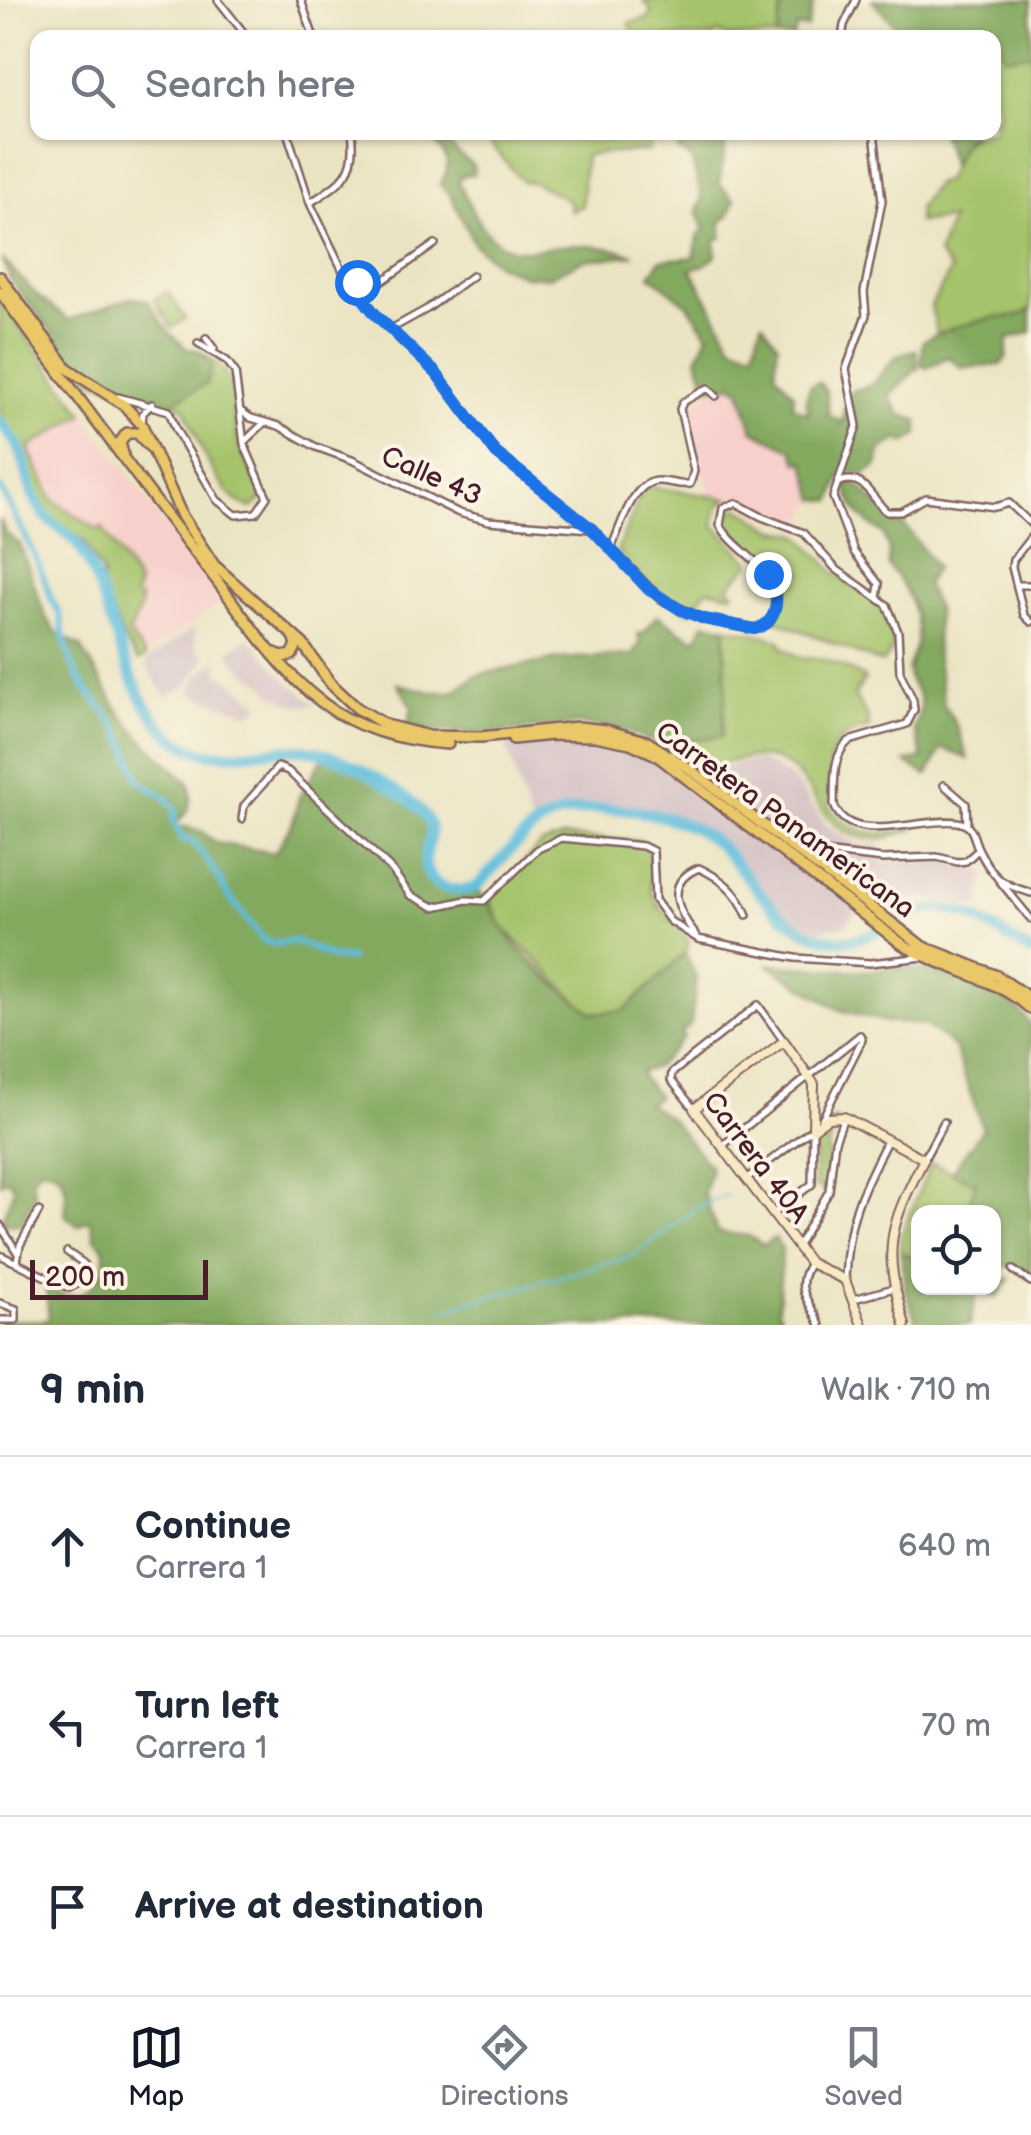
<!DOCTYPE html>
<meta charset="utf-8">
<style>
body{margin:0;font-family:"Balsamiq Sans",sans-serif;background:#f2f2f3;color:#1f2937}
.controls{position:absolute;right:30px;bottom:30px;display:grid;overflow:hidden;border-radius:20px;box-shadow:0 2px 8px #0004}
.controls button{width:90px;height:90px;display:grid;place-items:center;padding:0;border:0;border-bottom:2px solid #e0e1e3;background:#fff;color:#1f2937;font:50px sans-serif}
.scale{position:absolute;left:30px;bottom:25px;width:178px;box-sizing:border-box;padding-left:10px;border:5px solid #4a1f2b;border-top:0;font-size:28px;line-height:35px;white-space:nowrap;color:#4a1f2b;-webkit-text-stroke:8px #fcf5e5;paint-order:stroke}
.stop{position:absolute;width:30px;height:30px;margin:-22px;border:8px solid #1a73e8;border-radius:50%;background:#fff}
.stop.end{background:#1a73e8;border-color:#fff;box-shadow:0 2px 10px #0008}
.list{margin:0;padding:0;list-style:none}
h2{display:flex;justify-content:space-between;align-items:center;height:130px;margin:0;padding:0 40px;font-size:42px}
h2 small{font-size:32px;font-weight:400;color:#747a83}
.list li{display:grid;grid-template-columns:65px 1fr auto;gap:30px;align-items:center;box-sizing:border-box;height:180px;padding:0 40px;border-top:2px solid #e0e1e3}
.list b{display:block;font-size:38px;white-space:nowrap}
.list p{margin:0;font-size:32px;white-space:nowrap;color:#747a83}
.list em{font-size:32px;font-style:normal;color:#747a83}
.icon{flex:none;width:55px;height:55px;fill:none;stroke:currentColor;stroke-width:2;stroke-linecap:round;stroke-linejoin:round}
.map{position:relative;flex:none;width:1031px;height:1325px;overflow:hidden}
.search{position:absolute;background:#fff;box-shadow:0 2px 8px #0004;left:30px;right:30px;top:30px;height:110px;display:flex;align-items:center;gap:25px;box-sizing:border-box;padding:0 35px;border-radius:20px;color:#747a83;font-size:38px}
.sheet{height:670px;background:#fff}
nav{display:flex;justify-content:space-around;align-items:center;box-sizing:border-box;height:140px;border-top:2px solid #e0e1e3;background:#fff;font-size:28px;color:#747a83}
nav a{display:grid;justify-items:center;gap:5px}
nav .on{color:#111827}
.map>svg:first-child{display:block}
.built{fill:#f7d0cb}
.industrial{fill:#d2bec2}
.green{fill:#a4c36b;stroke:#77714b;stroke-width:2.5}
.forest{fill:#83a95f;stroke:#666445;stroke-width:2.5}
.lines{fill:none;stroke-linecap:round;stroke-linejoin:round}
.stream{stroke:#5dbddc;stroke-width:2.5}
.canal{stroke:#5dbddc;stroke-width:6}
.river{stroke:#5dbddc;stroke-width:11}
.street-casing{stroke:#826460;stroke-width:10}
.secondary-casing{stroke:#826460;stroke-width:12}
.highway-casing{stroke:#826460;stroke-width:14}
.street{stroke:#fff;stroke-width:5}
.secondary{stroke:#f7e9c3;stroke-width:8}
.highway{stroke:#eac769;stroke-width:9}
.route{stroke:#1a73e8;stroke-width:12}
.labels{text-anchor:middle;stroke-width:8;stroke-linejoin:round;paint-order:stroke}
.street-label{font-size:28px;fill:#4a1f2b;stroke:#fcf5e5}
</style>
<div class="map">
<svg width="1031" height="1325" viewBox="0 0 1031 1325">
<rect width="100%" height="100%" fill="#fcf5e5"/>
<filter id="ink" filterUnits="userSpaceOnUse"><feTurbulence type="fractalNoise" baseFrequency=".01" numOctaves="2"/><feDisplacementMap in="SourceGraphic" scale="20" xChannelSelector="R" yChannelSelector="G"/><feConvolveMatrix kernelMatrix="1 2 1 2 8 2 1 2 1" color-interpolation-filters="sRGB"/></filter>
<filter id="wash" filterUnits="userSpaceOnUse"><feTurbulence type="fractalNoise" baseFrequency=".0048" numOctaves="4" result="noise"/><feDisplacementMap in="SourceGraphic" scale="40" xChannelSelector="R" yChannelSelector="G"/><feGaussianBlur stdDeviation="2.25" result="paint"/><feColorMatrix in="noise" values="0 0 0 0 0 0 0 0 0 0 0 0 0 0 0 0 0 1.4 0 .05"/><feComposite in="paint" operator="in"/></filter>
<g filter="url(#wash)">
<rect width="100%" height="100%" fill="#ebe4c3"/>
<!-- built -->
<path class="built" d="M732,383L740,389L753,430L793,450L804,461L815,497L802,528L786,518L763,517L736,499L711,496L697,450L690,403Z
M84,414L223,602L138,661L125,641L128,594L119,574L51,504L24,450Z"/>
<!-- industrial -->
<path class="industrial" d="M193,628L196,648L206,657L186,686L166,697L146,665L148,660Z
M246,639H250L283,677L316,705L291,704L272,694L264,684L243,671L228,652Z
M219,659L218,671L261,705L249,714L191,693L197,676Z
M548,738H592L620,743L648,756L696,788L710,775L739,763L760,760L793,779L828,827L858,844H880L881,861L939,859L986,872L979,907L922,897L905,898L883,906L869,896L845,925L806,932L778,911L718,844L667,818L644,813L579,810L560,814L533,829L505,743Z"/>
<!-- green -->
<path class="green" d="M643,0H782L777,37H729L718,33L712,37H636L629,23L649,18L652,11Z
M998,39L1031,54V309L1018,318L998,317L937,333L931,306L951,270L938,254L951,219L918,222L919,207L935,184L945,181C959,153 959,133 994,132V117L998,116V108L994,104V41Z
M534,132H651V133L649,151L585,155L582,206L571,211L568,200L533,182H523L493,147L486,133H516L529,136Z
M168,292L185,319L172,328L154,300Z
M0,300L84,414L30,447L31,453L53,500L98,530L102,527L138,583L135,597L140,598V608L129,633L146,657L138,661L125,641L103,592L102,572L83,540L50,516L35,492L24,450L0,413Z
M198,350C250,380 225,400 240,447C246,465 258,480 262,499L252,508C220,502 196,438 185,408L171,403L206,383L212,366Z
M648,486L728,499L718,506L714,525L751,563L728,587L733,591L732,594L707,589L691,612C659,600 639,576 617,551L641,494Z
M739,508L775,530L798,534L834,572L885,609L891,625L894,648L882,663L775,620C795,561 754,562 724,524L726,512Z
M725,627C744,632 762,633 780,641L783,648L804,659C822,654 849,669 865,679L854,695L867,716L869,728C820,737 831,767 829,807C843,824 859,833 882,833C894,833 904,827 916,829C904,832 890,838 878,839C794,843 828,714 703,772L661,745L722,736L726,689Z
M564,837L640,841C660,855 646,873 652,892C658,913 682,924 689,944L685,953L624,1011L593,1013L580,1004L501,925L489,899L541,844Z
M836,1119L828,1147L827,1189L823,1190L814,1186L816,1129Z
M931,1163L976,1183L966,1212H918V1259L901,1253V1235Z"/>
<!-- forest -->
<path class="forest" d="M782,0H814L807,28L797,27L793,37H777Z
M872,0H1031V54L1004,57L998,40L994,41V38L920,37L910,34L906,27L901,32Z
M425,133H435L473,166L474,174L464,175L458,181C469,202 480,233 502,245C525,257 549,245 572,245C594,245 614,248 635,255L584,260L549,277L525,276L497,264L474,244L450,194L440,185C456,159 443,152 425,133Z
M682,133H723L725,151L719,184L735,200L729,215L721,222L722,237L715,241L716,256L704,265L691,269L733,346L754,351L762,322L778,344L775,372L794,394L793,407L809,413L806,398L811,385L819,382L826,391L829,416L843,422L847,395C855,388 861,390 870,385C892,371 883,355 916,350L918,368L889,396L901,415L918,420V435L905,443L899,439L880,451L877,466L863,475L847,472L840,479L832,501L816,499L804,461L798,462L793,450L753,430L740,389L732,384L724,387L707,386L697,358L708,335L688,305L650,275L661,260L694,257L699,234L705,230L697,211L702,198L691,158L678,150Z
M941,133H973L965,139L952,166Z
M1,258L40,298L69,320L131,298L147,300L168,331L187,349L198,350L213,366L206,384L171,403L90,380L11,281Z
M1031,309V332L1008,339L1006,358L1000,365L962,368L949,357L926,368L921,364L923,341C944,329 969,323 993,318C1011,315 1014,320 1031,309Z
M845,481L855,482L892,520L905,526L936,567L926,583L937,611L936,653L944,705L957,726L968,759L942,748L927,776L905,762L923,758L914,729C932,686 907,694 908,670C909,660 916,649 917,639C918,612 906,585 888,566L889,550L883,533C861,521 850,505 845,481Z
M0,519L6,534L20,544L45,616L57,633L81,647L119,711L141,738L189,783L191,797L188,810L175,825L201,831L216,843L275,853L293,822L299,797L326,753C348,765 411,795 424,814C442,840 397,905 475,888C490,900 492,911 502,926C524,959 561,990 593,1013L624,1011L685,953L696,977L691,1025L682,1032L684,1037L658,1066L641,1072L642,1078L658,1096L648,1104L672,1120L711,1168L704,1193L717,1232L749,1236L763,1245L775,1238L782,1249L778,1310L785,1325H0V1321L49,1320L46,1289C56,1292 67,1298 77,1295C97,1289 118,1256 95,1239L91,1222L88,1220L78,1226L65,1215C68,1194 67,1165 39,1169L32,1179L35,1195L21,1225L2,1223C4,1209 11,1201 14,1187L7,1179L0,1183Z
M657,615C672,624 680,634 697,639L704,623L725,627L726,689L722,736L661,745L620,729L578,724L483,734L407,728L412,707L398,684L431,692H453L477,675L557,659L633,655L640,644L638,634L644,633Z
M766,964C797,966 828,969 860,971C870,971 880,968 891,968C940,968 1002,983 1031,1025V1277L1008,1265L994,1270V1212H966L976,1183L951,1172L983,1129L954,1047L926,1025L887,1022L840,1010Z
M901,1253L918,1259V1288H994V1277L1010,1279L997,1297L976,1293L970,1325H917L905,1289Z"/>
<g class="lines">
<!-- stream -->
<path class="stream" d="M443,1310L633,1256L700,1206L726,1196"/>
<!-- canal -->
<path class="canal" d="M0,487C20,524 38,559 51,598C54,605 60,612 61,619C63,638 69,659 78,677C86,693 101,704 111,719C124,737 133,760 139,781L164,796L176,811L173,820L183,840L191,839L218,876L225,891L263,940L274,944L295,941L333,958L350,959"/>
<!-- river -->
<path class="river" d="M0,421C7,431 17,442 21,453C28,473 29,492 41,510C50,526 70,531 79,546C115,602 123,712 186,746C220,764 270,746 307,750C341,754 381,780 409,800C418,807 429,818 431,830C431,840 425,850 425,860C426,889 452,893 475,888C497,867 519,835 546,820C589,797 685,811 720,846C751,877 779,930 827,939C877,948 903,907 942,909C974,911 1005,937 1031,952"/>
</g>
</g>
<g filter="url(#ink)">
<g class="lines">
<defs>
<path id="street" d="M218,0L248,38
M301,0L314,38
M842,38L844,25L856,0
M287,132L310,203L346,277L376,315L436,373L496,453L592,529L660,599L704,619L755,629L769,623C797,573 740,560 720,525L723,508L736,503L762,517L804,533L836,569L887,605L898,632L900,672L913,700L914,710L907,724L849,741C831,756 835,783 834,805C850,848 923,816 957,822C975,825 972,837 979,850C983,858 990,870 996,876C1004,885 1020,889 1031,893
M874,132L882,201L864,292L866,315L846,369L857,426L833,497L854,552L879,584L877,598
M310,203C342,182 358,173 352,132
M349,278L374,287L435,244
M391,329L427,309L472,276
M206,338L214,349
M118,397L169,411L176,430L217,500L236,515L256,513L267,497L244,444L235,372L227,361L198,343
M242,412L251,418L279,426L316,447L352,460L459,513L489,521L591,529
M142,423L143,413L152,404
M246,440L265,422
M840,482C864,472 872,500 887,512H901L926,498L995,507L1009,503L1031,524
M1031,537L1013,560L1012,567L1024,615L1031,622
M611,549C620,529 632,480 659,481C670,481 679,486 690,484L694,471L680,409L683,402L708,388L716,396
M1018,585H1031
M944,785L966,804L967,825
M242,819L244,806L278,767L288,771L392,870L410,895L434,907L466,900L484,901L538,849L562,838L643,846L653,851L655,900L670,921L698,939L795,958L870,963L924,957
M798,849L883,859L937,857L958,862L966,861L978,850
M998,879L1031,919
M697,937C680,914 661,883 699,868C722,879 737,891 747,915
M694,1109L671,1080L672,1073L758,1005L784,1041
M821,1121L862,1040L860,1035
M722,1146L860,1035
M924,1159L944,1122
M746,1179L812,1129
M773,1214L812,1184L813,1129
M0,1225L17,1252
M797,1247L829,1191L835,1141L844,1117
M0,1255L69,1288L83,1281L86,1273L83,1263L67,1252
M17,1261L20,1245L39,1211
M810,1263C793,1290 809,1299 820,1325
M1013,1270L1031,1282
M845,1280C847,1220 860,1194 887,1141
M854,1299L894,1288
M0,1303L16,1309V1320H0"/>
<path id="secondary" d="M813,1129L814,1084L784,1041L694,1109L810,1263L845,1280L862,1325
M813,1129L828,1118L844,1117L924,1159C888,1229 882,1248 905,1325"/>
<path id="highway" d="M0,277L67,368L124,405L142,425L182,516L214,565L303,644L331,684L357,708L386,725L429,736L481,737L578,727L606,730L646,741L687,767L922,946L997,976L1031,999
M0,292C70,386 139,481 211,573C244,616 276,667 320,701C356,729 403,741 448,744
M123,454L120,442L127,433H137L150,447
M275,653L282,657L292,655L297,645L294,636
M513,739L551,735L595,736L630,743L656,755L902,944C944,970 992,975 1031,1009"/>
</defs>
<!-- street casing -->
<use href="#street" class="street-casing"/>
<!-- secondary casing -->
<use href="#secondary" class="secondary-casing"/>
<!-- highway casing -->
<use href="#highway" class="highway-casing"/>
<!-- street -->
<use href="#street" class="street"/>
<!-- secondary -->
<use href="#secondary" class="secondary"/>
<!-- highway -->
<use href="#highway" class="highway"/>
</g>
</g>
<g class="lines" filter="url(#ink)">
<!-- route -->
<path class="route" d="M357,282L346,277L376,315L436,373L496,453L592,529L648,589L681,610L704,619L755,629C780,623 781,592 768,574"/>
</g>
<g class="labels">
<!-- street labels -->
<g class="street-label">
<text transform="translate(432 475) rotate(24)" y="10">Calle 43</text>
<text transform="translate(786 819) rotate(36)" y="10">Carretera Panamericana</text>
<text transform="translate(757 1157) rotate(53)" y="10">Carrera 40A</text>
</g>
</g>
</svg>
<div class="controls">
<button><svg class="icon" aria-label="locate" viewBox="0 0 24 24"><circle cx="12" cy="12" r="6"/><path d="M12 2v4M12 18v4M2 12h4M18 12h4"/></svg></button>
</div>
<div class="scale">200 m</div>
<div class="stop" style="left:357px;top:282px"></div>
<div class="stop end" style="left:768px;top:574px"></div>
<div class="search"><svg class="icon" aria-label="search" viewBox="0 0 24 24"><circle cx="10" cy="10" r="6"/><path d="M15 15l6 6"/></svg>Search here</div>
</div>
<section class="sheet">
<h2>9 min<small>Walk · 710 m</small></h2>
<ul class="list">
<li><svg class="icon" aria-label="ahead" viewBox="0 0 24 24"><path d="M12 20V5M6 11l6-6 6 6"/></svg><div><b>Continue</b><p>Carrera 1</p></div><em>640 m</em></li>
<li><svg class="icon" aria-label="left" viewBox="0 0 24 24"><path d="M17 20v-9H6M10 6l-5 5 5 5"/></svg><div><b>Turn left</b><p>Carrera 1</p></div><em>70 m</em></li>
<li><svg class="icon" aria-label="arrive" viewBox="0 0 24 24"><path d="M6 21V4h12l-3 4 3 4H6"/></svg><div><b>Arrive at destination</b></div></li>
</ul>
</section>
<nav>
<a class="on"><svg class="icon" aria-label="map" viewBox="0 0 24 24"><path d="M3 6l6-2 6 2 6-2v14l-6 2-6-2-6 2zM9 4v14M15 6v14"/></svg>Map</a>
<a><svg class="icon" aria-label="directions" viewBox="0 0 24 24"><path d="M12 3l9 9-9 9-9-9zM9 14v-3h6M13 9l2 2-2 2"/></svg>Directions</a>
<a><svg class="icon" aria-label="saved" viewBox="0 0 24 24"><path d="M7 4h10v16l-5-4-5 4z"/></svg>Saved</a>
</nav>
